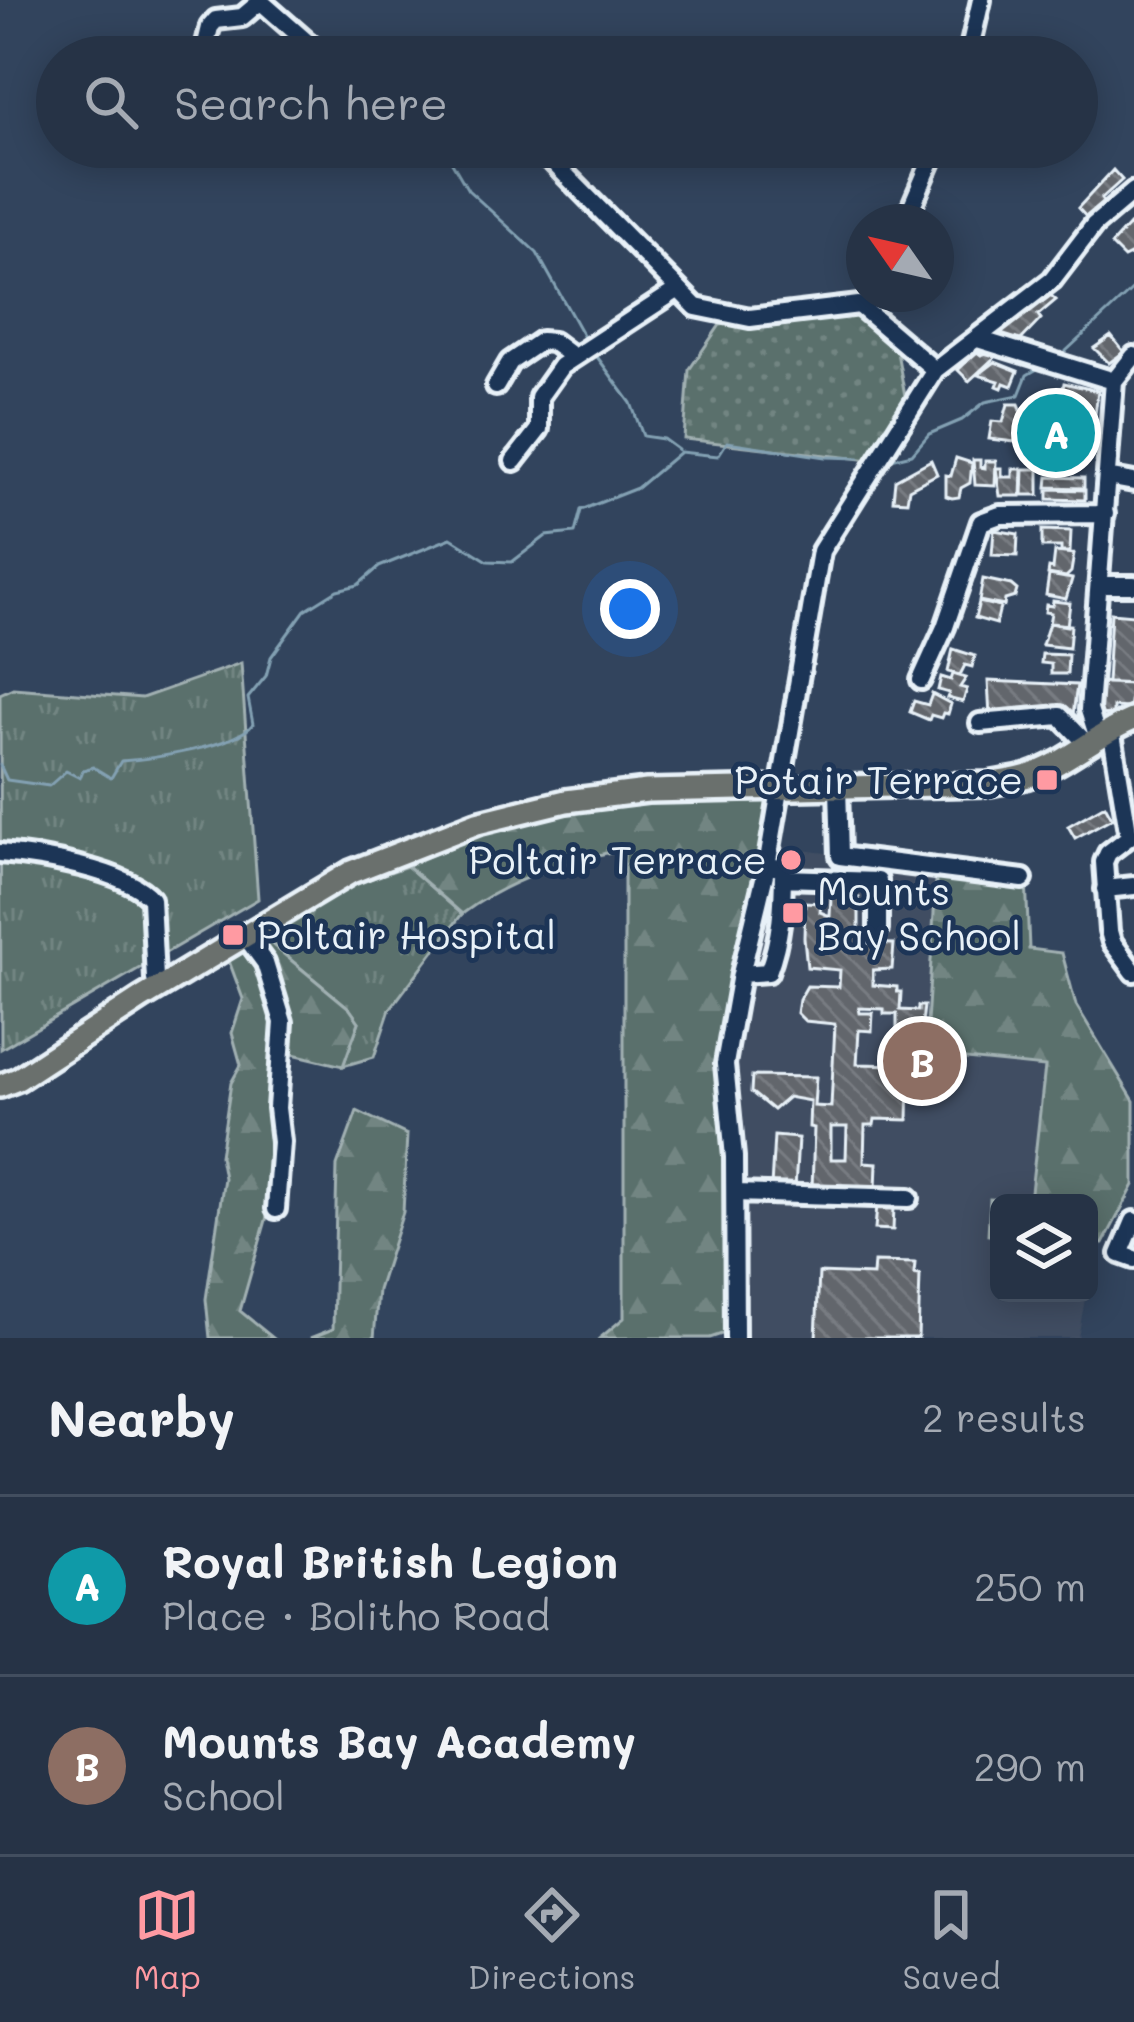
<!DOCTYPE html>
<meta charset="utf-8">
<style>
body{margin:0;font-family:Mali,sans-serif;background:#2e3b4d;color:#f1f3f6}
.controls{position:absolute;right:36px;bottom:36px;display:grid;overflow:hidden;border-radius:18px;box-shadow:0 6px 30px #0003}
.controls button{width:108px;height:108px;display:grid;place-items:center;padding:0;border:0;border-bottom:3px solid #424e5f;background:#263346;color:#f1f3f6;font:60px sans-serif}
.compass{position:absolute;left:846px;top:204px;width:108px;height:108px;border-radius:50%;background:#263346;box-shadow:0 6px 30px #0003;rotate:304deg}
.you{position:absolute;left:630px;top:609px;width:42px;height:42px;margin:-30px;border:9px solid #fff;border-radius:50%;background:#1a73e8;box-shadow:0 0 0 18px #1a73e833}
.badge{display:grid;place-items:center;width:78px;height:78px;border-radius:50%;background:#ff9aa2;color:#fff;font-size:39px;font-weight:700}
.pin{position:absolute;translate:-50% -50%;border:6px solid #fff;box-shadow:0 3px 12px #0006}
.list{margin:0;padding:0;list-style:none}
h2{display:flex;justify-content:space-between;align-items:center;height:156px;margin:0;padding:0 48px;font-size:51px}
h2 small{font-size:39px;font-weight:400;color:#a4aab3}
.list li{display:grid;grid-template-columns:78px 1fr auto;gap:36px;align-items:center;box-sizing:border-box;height:180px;padding:0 48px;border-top:3px solid #424e5f}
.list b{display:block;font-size:45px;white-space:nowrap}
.list p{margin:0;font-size:39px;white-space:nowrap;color:#a4aab3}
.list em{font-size:39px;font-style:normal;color:#a4aab3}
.icon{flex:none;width:66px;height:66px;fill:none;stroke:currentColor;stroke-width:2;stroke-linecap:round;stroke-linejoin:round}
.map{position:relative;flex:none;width:1134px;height:1338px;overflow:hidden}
.search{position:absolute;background:#263346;box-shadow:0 6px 30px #0003;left:36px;right:36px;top:36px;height:132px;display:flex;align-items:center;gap:30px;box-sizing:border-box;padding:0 42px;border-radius:66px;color:#a4aab3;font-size:45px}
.sheet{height:516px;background:#263346}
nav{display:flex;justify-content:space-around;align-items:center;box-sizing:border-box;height:168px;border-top:3px solid #424e5f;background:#263346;font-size:33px;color:#a4aab3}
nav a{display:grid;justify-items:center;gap:6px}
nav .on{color:#ff9aa2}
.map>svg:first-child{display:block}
.built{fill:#404e62}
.grass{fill:url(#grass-tufts);stroke:#a1b0b2;stroke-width:3}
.forest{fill:url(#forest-firs);stroke:#a1b0b2;stroke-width:3}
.garden{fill:url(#garden-dots);stroke:#a1b0b2;stroke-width:3}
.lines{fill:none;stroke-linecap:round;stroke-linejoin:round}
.stream{stroke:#83a1b3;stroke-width:3}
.building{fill:url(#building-back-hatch);stroke:#e8f1f8;stroke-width:3;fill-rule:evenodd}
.minor-casing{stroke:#e8f1f8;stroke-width:26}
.major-casing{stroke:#e8f1f8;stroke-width:30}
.minor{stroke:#1d3557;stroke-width:16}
.major{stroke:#6b706d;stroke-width:21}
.poi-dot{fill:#ff9aa2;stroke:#1d3557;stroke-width:4.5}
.labels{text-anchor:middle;stroke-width:10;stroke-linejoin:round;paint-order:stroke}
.poi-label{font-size:39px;fill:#e8f1f8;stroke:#1d3557;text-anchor:end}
</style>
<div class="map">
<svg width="1134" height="1338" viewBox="0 0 1134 1338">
<defs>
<pattern id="grass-tufts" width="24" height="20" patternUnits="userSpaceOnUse" patternTransform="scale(3)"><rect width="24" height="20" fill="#5a706c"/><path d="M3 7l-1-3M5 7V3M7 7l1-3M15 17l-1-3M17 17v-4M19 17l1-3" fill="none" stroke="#728582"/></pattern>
<pattern id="forest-firs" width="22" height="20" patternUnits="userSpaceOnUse" patternTransform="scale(3)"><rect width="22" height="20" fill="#5a706c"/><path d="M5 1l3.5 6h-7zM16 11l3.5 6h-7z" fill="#728582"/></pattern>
<pattern id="garden-dots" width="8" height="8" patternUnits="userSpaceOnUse" patternTransform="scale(3)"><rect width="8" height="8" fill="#5a706c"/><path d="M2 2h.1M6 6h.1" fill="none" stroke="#728582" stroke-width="1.8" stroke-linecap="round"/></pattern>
<pattern id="building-back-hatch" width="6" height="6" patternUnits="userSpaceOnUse" patternTransform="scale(3)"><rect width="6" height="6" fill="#62666c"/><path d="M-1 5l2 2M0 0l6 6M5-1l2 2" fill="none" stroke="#787c82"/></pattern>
</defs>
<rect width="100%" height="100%" fill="#32445d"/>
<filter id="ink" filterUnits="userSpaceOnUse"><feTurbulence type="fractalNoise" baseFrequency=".00833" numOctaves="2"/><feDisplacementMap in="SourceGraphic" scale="24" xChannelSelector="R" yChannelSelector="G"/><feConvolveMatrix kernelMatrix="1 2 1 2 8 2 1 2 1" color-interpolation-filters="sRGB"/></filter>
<g filter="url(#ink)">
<!-- built -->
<path class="built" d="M776,847L1026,877L1029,949L1062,953L1076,1005L1134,1101V1185L1108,1230L1089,1284V1203H999V1293H1086L1078,1338H747L733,1112L734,1021Z"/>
<!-- grass -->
<path class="grass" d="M241,663L258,899L1,1049L0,694L13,688L142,698Z
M407,866L462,914L390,1009L374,1057L343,1066L359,1022L349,1008L263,937L355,884Z"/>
<!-- forest -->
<path class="forest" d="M770,801L717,1072L728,1172V1332L710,1338H600L624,1318V849C565,862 511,878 462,914L407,866L486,831L594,803Z
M937,866L1026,877L1029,949L1062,953L1076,1005L1134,1101V1185L1103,1244L1089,1243V1203H999V1236L988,1235L990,1199L1030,1201L1045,1067L925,1055Z
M263,937L349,1008L359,1022L343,1066L276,1050L270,1206L240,1311L273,1338H210L206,1299L224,1178L220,1156L231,1083L241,1065L232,1033L243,999L229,961Z
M357,1111L407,1135L403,1212L378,1290L374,1338H310L333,1329L337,1166Z"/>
<!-- garden -->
<path class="garden" d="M859,305L893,330L905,396L879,461L684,439L689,370L720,325Z"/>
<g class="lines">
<!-- stream -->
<path class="stream" d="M443,147L468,190L537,253L586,341
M1066,351L1134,288
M595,354L631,403L643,436L663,439L678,450
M887,460L912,454L929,434L962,420L985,402L1019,395L1027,375L1044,365
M0,765L7,780L49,786L66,771L80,778L83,770L93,767L111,778L121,761C150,759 236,747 253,724L248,698L266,676L271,657L305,610L337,590L358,585L379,567L451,538L488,561L512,562L546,536L575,533L581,510L637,488L680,452L718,456L727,442L826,457L859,458"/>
</g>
<!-- building -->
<path class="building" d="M1113,170L1122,180L1101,199L1105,204L1088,219L1078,208Z
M1129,225L1134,231V253L1124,258L1111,245Z
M1047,292L1056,300L1038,315L1041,319L1018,343L1011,338L1006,344L992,336Z
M1111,336L1124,352L1109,363L1094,348Z
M977,352L981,355L989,352L995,357L969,381L958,370Z
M995,362L1018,371L1012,386L1004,383L1002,388L997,386L999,381L978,375Z
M1064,383L1098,391L1095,415L1023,411L1034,396L1055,398L1057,388H1063Z
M1008,404H1019L1021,409L1016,442L989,439L992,421L1003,422Z
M1030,417L1087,423L1084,448L1025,442Z
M956,458L972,463L970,483L961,488L959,497L952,498L946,496V475L951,476Z
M931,460L937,474L909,489L907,501L893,500L895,480Z
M973,460H980V467L985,468V461H996L995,486L975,485Z
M996,468H1002V477H1013V469H1022L1021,496H1000Z
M1024,469H1039V495H1023Z
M1048,477L1084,478V488L1047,487Z
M1048,489L1085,490V500L1048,499Z
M994,530L1018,534L1017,556L992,555Z
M1042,530L1071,531L1070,552H1061V547H1042Z
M1055,552L1074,554L1071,572L1066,577L1048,574L1049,568L1053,569Z
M1049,575L1072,579L1066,599L1046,595Z
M983,579L1011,585L1017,590L1015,597L1005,600L1004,606L979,601Z
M1053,601L1070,603L1067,626L1049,623L1051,613L1045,612L1046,605L1052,606Z
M979,602L1000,607L996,624L975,618Z
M1111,613L1134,615L1133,684L1107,683Z
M1049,623L1071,625L1069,648L1042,645Z
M953,649L975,656L972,667L965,665L960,675L948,672Z
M1042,654L1068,655L1067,674H1051V664L1041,663Z
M953,674L966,678L960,687L967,689L963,702L947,698L949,693L938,690L941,677L951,680Z
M988,681L1077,685L1072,722L990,717Z
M1098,682L1133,684L1129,708L1113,707V714L1097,715Z
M932,694L951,704L948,714L943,713L941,718L931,715L929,720L910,712L914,701L928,705Z
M1105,805L1112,818L1075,838L1068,826Z
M831,896L859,898V943L894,944L892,969L873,970V985L897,987V992H901L900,1010L918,1011V1006H924L921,1032L915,1031V1043L903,1042L904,1031H897V1014H884V1009L859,1008L860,1013H873L872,1031L859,1030L857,1064L900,1065L902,1082L909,1081L908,1120L875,1119L874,1125H865L864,1162L877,1163L876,1189L812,1190L814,1128L809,1127L810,1101L788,1097L773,1110L751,1092L752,1076L816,1077L814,1106L831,1107L835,1024L805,1021L797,1013L799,1000L807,986L839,987L840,970L807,967L804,938L805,902L821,903L820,912L830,916ZM831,1127H847L846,1159H831Z
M774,1136L798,1138L795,1189L771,1187Z
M877,1205L894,1206L893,1230L875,1229Z
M874,1262L915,1263L914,1274L920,1275L918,1338H816L819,1273L873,1275Z"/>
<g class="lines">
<defs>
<path id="minor" d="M259,0L324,57
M203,57L210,27L216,20L242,17L261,1
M968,57L981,0
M519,147L551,160L696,307L750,318L859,305L935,370
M905,222L937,147
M978,339L1114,381
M496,386L510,362L541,341L553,342L573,357
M514,461L539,429V397L561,366L677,290
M1107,477L1134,482
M1099,585H1134
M921,680L945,627L981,522L1000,515L1105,514
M980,723L1060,716L1086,743
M1111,728L1129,837L1108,853L1104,862L1109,931L1112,942L1134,972
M1097,735L1089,710L1114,381L1134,356
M838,788L840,856L1023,879
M0,853C38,856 127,870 151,899L155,979L160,987
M783,878L878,881V929
M1105,889L1134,886
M245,936L265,963L283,1022L277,1108L281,1142L276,1209
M741,974L768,972C781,938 783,905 783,868L767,866
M735,1193L909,1198
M1134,1221L1120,1254L1134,1259
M735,1338L734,1157L725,1064L741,974L767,866L821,551L935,370L1052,280L1094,225L1134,191"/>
<path id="major" d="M0,1086L18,1079L142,998L351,872L477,823L566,801L647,791L989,784C1002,781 1016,780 1028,776C1067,764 1096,734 1134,719"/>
</defs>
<!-- minor casing -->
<use href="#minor" class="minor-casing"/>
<!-- major casing -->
<use href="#major" class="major-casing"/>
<!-- minor -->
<use href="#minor" class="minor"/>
<!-- major -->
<use href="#major" class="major"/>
</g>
</g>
<!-- markers -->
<g class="poi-dot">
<rect x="1035" y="768" width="24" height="24" rx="6"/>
<circle cx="791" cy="860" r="12"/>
<rect x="781" y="901" width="24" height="24" rx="6"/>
<rect x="221" y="923" width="24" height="24" rx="6"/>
</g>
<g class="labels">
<!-- poi labels -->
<g class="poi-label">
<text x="1023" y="794">Potair Terrace</text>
<text x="767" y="874">Poltair Terrace</text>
<text x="817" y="905" text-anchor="start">Mounts<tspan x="817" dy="45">Bay School</tspan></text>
<text x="257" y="949" text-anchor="start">Poltair Hospital</text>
</g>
</g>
</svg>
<div class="controls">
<button><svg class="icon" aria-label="layers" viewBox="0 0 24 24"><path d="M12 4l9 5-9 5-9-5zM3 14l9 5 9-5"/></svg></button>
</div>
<svg class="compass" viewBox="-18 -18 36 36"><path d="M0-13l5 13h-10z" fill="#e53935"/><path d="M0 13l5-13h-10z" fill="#a4aab3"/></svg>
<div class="you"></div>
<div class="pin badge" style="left:1056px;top:433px;background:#0f9aa8">A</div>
<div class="pin badge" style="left:922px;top:1061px;background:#8d6e63">B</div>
<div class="search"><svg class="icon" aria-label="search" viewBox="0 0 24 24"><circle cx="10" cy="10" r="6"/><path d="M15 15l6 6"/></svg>Search here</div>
</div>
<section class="sheet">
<h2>Nearby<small>2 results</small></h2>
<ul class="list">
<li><span class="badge" style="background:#0f9aa8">A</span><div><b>Royal British Legion</b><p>Place · Bolitho Road</p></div><em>250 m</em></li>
<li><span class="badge" style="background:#8d6e63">B</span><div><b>Mounts Bay Academy</b><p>School</p></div><em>290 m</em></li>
</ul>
</section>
<nav>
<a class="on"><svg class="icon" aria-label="map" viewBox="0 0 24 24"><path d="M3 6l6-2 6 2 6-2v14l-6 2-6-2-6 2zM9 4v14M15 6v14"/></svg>Map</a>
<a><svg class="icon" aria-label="directions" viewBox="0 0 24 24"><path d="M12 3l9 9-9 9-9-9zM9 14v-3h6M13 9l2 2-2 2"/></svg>Directions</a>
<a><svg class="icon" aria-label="saved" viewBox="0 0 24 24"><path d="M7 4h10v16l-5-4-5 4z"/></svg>Saved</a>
</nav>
